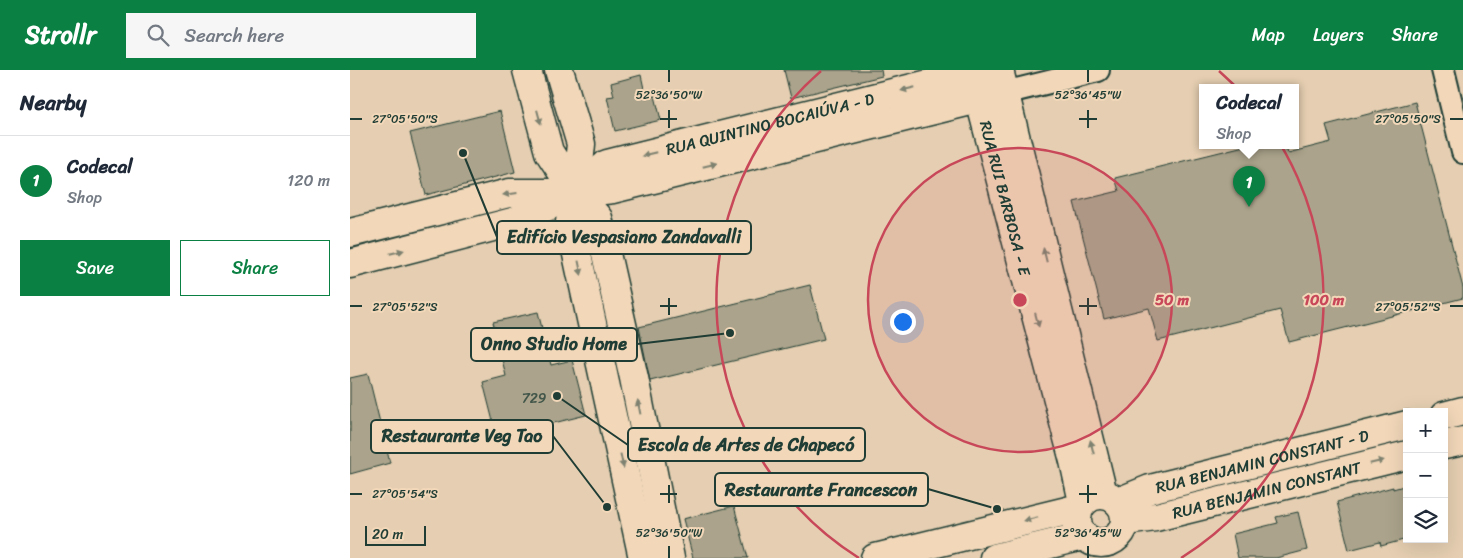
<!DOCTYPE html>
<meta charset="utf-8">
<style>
body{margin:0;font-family:Sriracha,sans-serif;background:#f6f6f7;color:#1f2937}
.controls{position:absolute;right:15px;bottom:15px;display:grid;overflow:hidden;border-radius:0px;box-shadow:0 5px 20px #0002}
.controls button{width:45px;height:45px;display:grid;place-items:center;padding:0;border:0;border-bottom:1px solid #e0e1e3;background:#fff;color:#1f2937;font:25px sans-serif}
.scale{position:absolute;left:15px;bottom:12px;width:61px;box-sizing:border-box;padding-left:5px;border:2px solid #1f3d34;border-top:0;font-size:14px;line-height:18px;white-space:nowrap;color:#1f3d34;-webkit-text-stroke:4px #f2d7b9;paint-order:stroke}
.you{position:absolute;left:552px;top:251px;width:18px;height:18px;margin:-12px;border:4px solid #fff;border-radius:50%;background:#1a73e8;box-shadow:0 0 0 8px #1a73e833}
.badge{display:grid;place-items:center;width:32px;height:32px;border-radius:50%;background:#0b8043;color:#fff;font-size:16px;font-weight:700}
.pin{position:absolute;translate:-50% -41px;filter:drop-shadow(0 1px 2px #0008)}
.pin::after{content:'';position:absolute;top:26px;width:18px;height:15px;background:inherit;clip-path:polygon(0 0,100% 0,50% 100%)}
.popup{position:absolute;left:849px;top:14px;width:100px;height:65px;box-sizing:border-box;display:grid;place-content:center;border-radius:0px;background:#fff;filter:drop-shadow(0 1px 4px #0005);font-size:16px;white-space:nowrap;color:#747a83}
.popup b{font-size:19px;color:#1f2937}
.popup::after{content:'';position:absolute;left:50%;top:100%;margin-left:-10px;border:10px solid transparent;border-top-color:#fff}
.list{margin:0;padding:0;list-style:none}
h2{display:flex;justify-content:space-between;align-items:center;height:65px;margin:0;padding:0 20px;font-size:21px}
h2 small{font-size:16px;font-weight:400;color:#747a83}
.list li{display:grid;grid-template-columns:32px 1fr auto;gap:15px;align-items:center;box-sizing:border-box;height:90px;padding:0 20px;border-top:1px solid #e0e1e3}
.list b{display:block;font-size:19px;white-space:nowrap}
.list p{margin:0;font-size:16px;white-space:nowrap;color:#747a83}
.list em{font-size:16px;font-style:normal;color:#747a83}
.actions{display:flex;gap:10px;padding:15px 20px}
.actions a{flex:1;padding:11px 0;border:1px solid #0b8043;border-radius:0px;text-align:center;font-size:18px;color:#0b8043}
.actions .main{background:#0b8043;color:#fff}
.icon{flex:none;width:28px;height:28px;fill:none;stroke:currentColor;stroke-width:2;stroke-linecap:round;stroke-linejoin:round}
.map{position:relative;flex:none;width:1113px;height:488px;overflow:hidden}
header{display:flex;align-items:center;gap:30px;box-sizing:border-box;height:70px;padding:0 25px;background:#0b8043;color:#fff}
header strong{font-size:24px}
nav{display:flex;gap:28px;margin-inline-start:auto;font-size:18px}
.search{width:350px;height:45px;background:#f6f6f7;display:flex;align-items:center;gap:12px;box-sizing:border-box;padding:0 18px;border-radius:0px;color:#747a83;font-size:19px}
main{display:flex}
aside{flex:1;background:#fff}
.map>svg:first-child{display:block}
.building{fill:#aba38b;stroke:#1f3d34}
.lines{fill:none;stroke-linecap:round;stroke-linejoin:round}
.street-casing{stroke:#1f3d34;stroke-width:26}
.secondary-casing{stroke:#1f3d34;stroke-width:31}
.street{stroke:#f2d7b9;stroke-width:22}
.secondary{stroke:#f2d7b9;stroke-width:28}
.oneway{fill:#7e8270}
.ticks{fill:none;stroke:#1f3d34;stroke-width:2}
.ring{fill:none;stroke:#c84859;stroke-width:2.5}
.labels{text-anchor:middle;stroke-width:4;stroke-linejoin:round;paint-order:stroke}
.number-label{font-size:14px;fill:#42564a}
.street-label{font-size:16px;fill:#1f3d34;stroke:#f2d7b9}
.ticks-label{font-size:12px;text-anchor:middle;fill:#1f3d34;stroke:#f2d7b9;stroke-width:4;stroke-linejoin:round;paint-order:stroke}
.centre{fill:#c84859;stroke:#f2d7b9;stroke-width:2.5}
.ring-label{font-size:15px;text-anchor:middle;font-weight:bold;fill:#c84859;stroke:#f2d7b9;stroke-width:4;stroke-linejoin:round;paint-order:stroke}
.leader{fill:none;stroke:#1f3d34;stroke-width:2}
.callout-dot{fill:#1f3d34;stroke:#f2d7b9;stroke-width:2}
.callout{fill:#f2d7b9;stroke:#1f3d34;stroke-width:2}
.callout-label{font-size:18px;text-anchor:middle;font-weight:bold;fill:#1f3d34}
</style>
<header>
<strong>Strollr</strong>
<div class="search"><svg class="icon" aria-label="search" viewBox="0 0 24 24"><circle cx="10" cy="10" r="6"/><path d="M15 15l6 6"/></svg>Search here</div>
<nav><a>Map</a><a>Layers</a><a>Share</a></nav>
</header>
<main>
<aside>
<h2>Nearby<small></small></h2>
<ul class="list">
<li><span class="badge">1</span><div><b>Codecal</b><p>Shop</p></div><em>120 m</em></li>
</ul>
<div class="actions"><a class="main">Save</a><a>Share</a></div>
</aside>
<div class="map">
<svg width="1113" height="488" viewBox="0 0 1113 488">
<rect width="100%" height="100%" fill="#e5ceb1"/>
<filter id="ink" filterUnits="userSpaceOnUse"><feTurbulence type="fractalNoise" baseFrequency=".02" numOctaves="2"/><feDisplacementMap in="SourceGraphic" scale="10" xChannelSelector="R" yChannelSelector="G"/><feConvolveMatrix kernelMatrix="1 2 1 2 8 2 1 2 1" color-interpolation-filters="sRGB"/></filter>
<g filter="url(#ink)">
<!-- building -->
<path class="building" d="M434,0H531L532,6L441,28Z
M291,5L296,28L305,26L311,50L265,61L257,27L264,26L261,13Z
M1065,32L1113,218V228L939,272L930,240L808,271L799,238L754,249L724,132L769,121L765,108L894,76H936L938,83L981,72L976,55Z
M150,41L165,102L76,125L60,63Z
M460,215L474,269L300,311L289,257Z
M188,242L201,295L222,290L236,345L147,367L133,312L156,306L143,252Z
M18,304L40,393L0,404V308Z
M1057,415V469L1031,476L1030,472L999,480L987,432L1043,417V419Z
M384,436L398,488H343L333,449Z
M948,442L957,480L926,488H888L883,464L928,453L926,447Z"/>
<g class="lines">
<defs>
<path id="street" d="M1093,0L1113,82
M654,23L748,0"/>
<g id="secondary">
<path d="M177,0L199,82L226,123L220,152L293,488"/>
<path d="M209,0L231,74L226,123L248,148L284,308L320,488"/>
<path d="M649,0L753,424"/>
<path id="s1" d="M625,11L724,391L733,432"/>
<path d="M0,163L159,123H226L263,119L629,29"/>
<path id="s2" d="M0,194L166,151L226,123L257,94L623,3"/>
<path d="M1094,346L1113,341"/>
<path d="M1094,375L1113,371"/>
<circle cx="751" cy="449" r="24"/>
<path id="s3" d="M768,432L800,419L1057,355"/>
<path id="s4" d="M775,451L806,447L1057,385"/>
<path d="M525,488L729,438"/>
<path d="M644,488L733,466"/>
</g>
</defs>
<!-- street casing -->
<use href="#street" class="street-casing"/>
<!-- secondary casing -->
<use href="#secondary" class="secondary-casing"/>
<!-- street -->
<use href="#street" class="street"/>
<!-- secondary -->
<use href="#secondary" class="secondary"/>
</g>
<!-- one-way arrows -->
<defs><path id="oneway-solid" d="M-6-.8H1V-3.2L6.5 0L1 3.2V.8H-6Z" transform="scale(1.25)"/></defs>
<g class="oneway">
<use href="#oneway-solid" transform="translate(558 19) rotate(166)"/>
<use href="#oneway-solid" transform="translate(189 47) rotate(75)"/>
<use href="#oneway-solid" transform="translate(299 84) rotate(166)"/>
<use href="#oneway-solid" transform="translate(360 95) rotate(-14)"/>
<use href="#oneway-solid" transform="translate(160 124) rotate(173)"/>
<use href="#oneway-solid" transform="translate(47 182) rotate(-14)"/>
<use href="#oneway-solid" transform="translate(695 185) rotate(-104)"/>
<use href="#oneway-solid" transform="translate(230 198) rotate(78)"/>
<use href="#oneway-solid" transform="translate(687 250) rotate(75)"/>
<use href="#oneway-solid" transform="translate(289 337) rotate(-101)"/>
<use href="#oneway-solid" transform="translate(742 377) rotate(-104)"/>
<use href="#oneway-solid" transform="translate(272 391) rotate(78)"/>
<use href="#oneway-solid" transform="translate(1027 392) rotate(-14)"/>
<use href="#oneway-solid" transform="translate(681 449) rotate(166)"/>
</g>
</g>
<!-- ticks -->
<path class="ticks" d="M319,0V12M738,0V12M319,40V58M738,40V58M0,49H12M310,49H327M729,49H747M1100,49H1113M319,228V245M738,228V245M0,236H12M310,236H327M729,236H747M1100,236H1113M319,415V433M738,415V433M0,424H12M310,424H327M729,424H747M319,476V488M738,476V488"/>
<!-- distance rings -->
<circle cx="670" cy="230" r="152" fill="#c84859" fill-opacity=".12"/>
<g class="ring">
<circle cx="670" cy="230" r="152"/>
<path d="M509 488A304 304 0 0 1 471 1M869 1A304 304 0 0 1 831 488"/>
</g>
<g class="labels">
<!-- number labels -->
<g class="number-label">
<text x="184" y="333">729</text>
</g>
<!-- street labels -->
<g class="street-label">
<text dy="6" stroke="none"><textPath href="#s2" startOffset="448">RUA QUINTINO BOCAIÚVA - D</textPath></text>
<text dy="6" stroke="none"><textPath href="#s1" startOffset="121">RUA RUI BARBOSA - E</textPath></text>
<text dy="6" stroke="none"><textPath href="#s3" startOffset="150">RUA BENJAMIN CONSTANT - D</textPath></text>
<text dy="6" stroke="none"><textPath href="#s4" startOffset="145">RUA BENJAMIN CONSTANT</textPath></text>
</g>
</g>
<g class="ticks-label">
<text x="319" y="29">52°36'50"W</text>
<text x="738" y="29">52°36'45"W</text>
<text x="55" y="53">27°05'50"S</text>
<text x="1058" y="53">27°05'50"S</text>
<text x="55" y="241">27°05'52"S</text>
<text x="1058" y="241">27°05'52"S</text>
<text x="55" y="428">27°05'54"S</text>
<text x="319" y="467">52°36'50"W</text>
<text x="738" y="467">52°36'45"W</text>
</g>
<circle cx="670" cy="230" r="8" class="centre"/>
<g class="ring-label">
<text x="822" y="235">50 m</text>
<text x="974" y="235">100 m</text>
</g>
<!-- callouts -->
<path class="leader" d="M113 83L147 167M380 263L287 274M257 437L203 366M207 326L278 375M647 439L578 419"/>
<g class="callout-dot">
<circle cx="113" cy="83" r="5"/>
<circle cx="380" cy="263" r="5"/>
<circle cx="257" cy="437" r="5"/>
<circle cx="207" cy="326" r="5"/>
<circle cx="647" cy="439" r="5"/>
</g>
<g class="callout">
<rect x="147" y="151" width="254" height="33" rx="5"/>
<rect x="121" y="258" width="166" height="33" rx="5"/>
<rect x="21" y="350" width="182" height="33" rx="5"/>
<rect x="278" y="358" width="237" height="33" rx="5"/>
<rect x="365" y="403" width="213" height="33" rx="5"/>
</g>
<g class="callout-label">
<text x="274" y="173">Edifício Vespasiano Zandavalli</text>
<text x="204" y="280">Onno Studio Home</text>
<text x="112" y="372">Restaurante Veg Tao</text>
<text x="396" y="381">Escola de Artes de Chapecó</text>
<text x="471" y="426">Restaurante Francescon</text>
</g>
</svg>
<div class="controls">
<button>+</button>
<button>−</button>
<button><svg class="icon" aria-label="layers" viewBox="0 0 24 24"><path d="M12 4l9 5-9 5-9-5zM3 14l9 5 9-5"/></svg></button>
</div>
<div class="scale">20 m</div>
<div class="you"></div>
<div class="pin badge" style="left:899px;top:137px">1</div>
<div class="popup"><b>Codecal</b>Shop</div>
</div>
</main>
